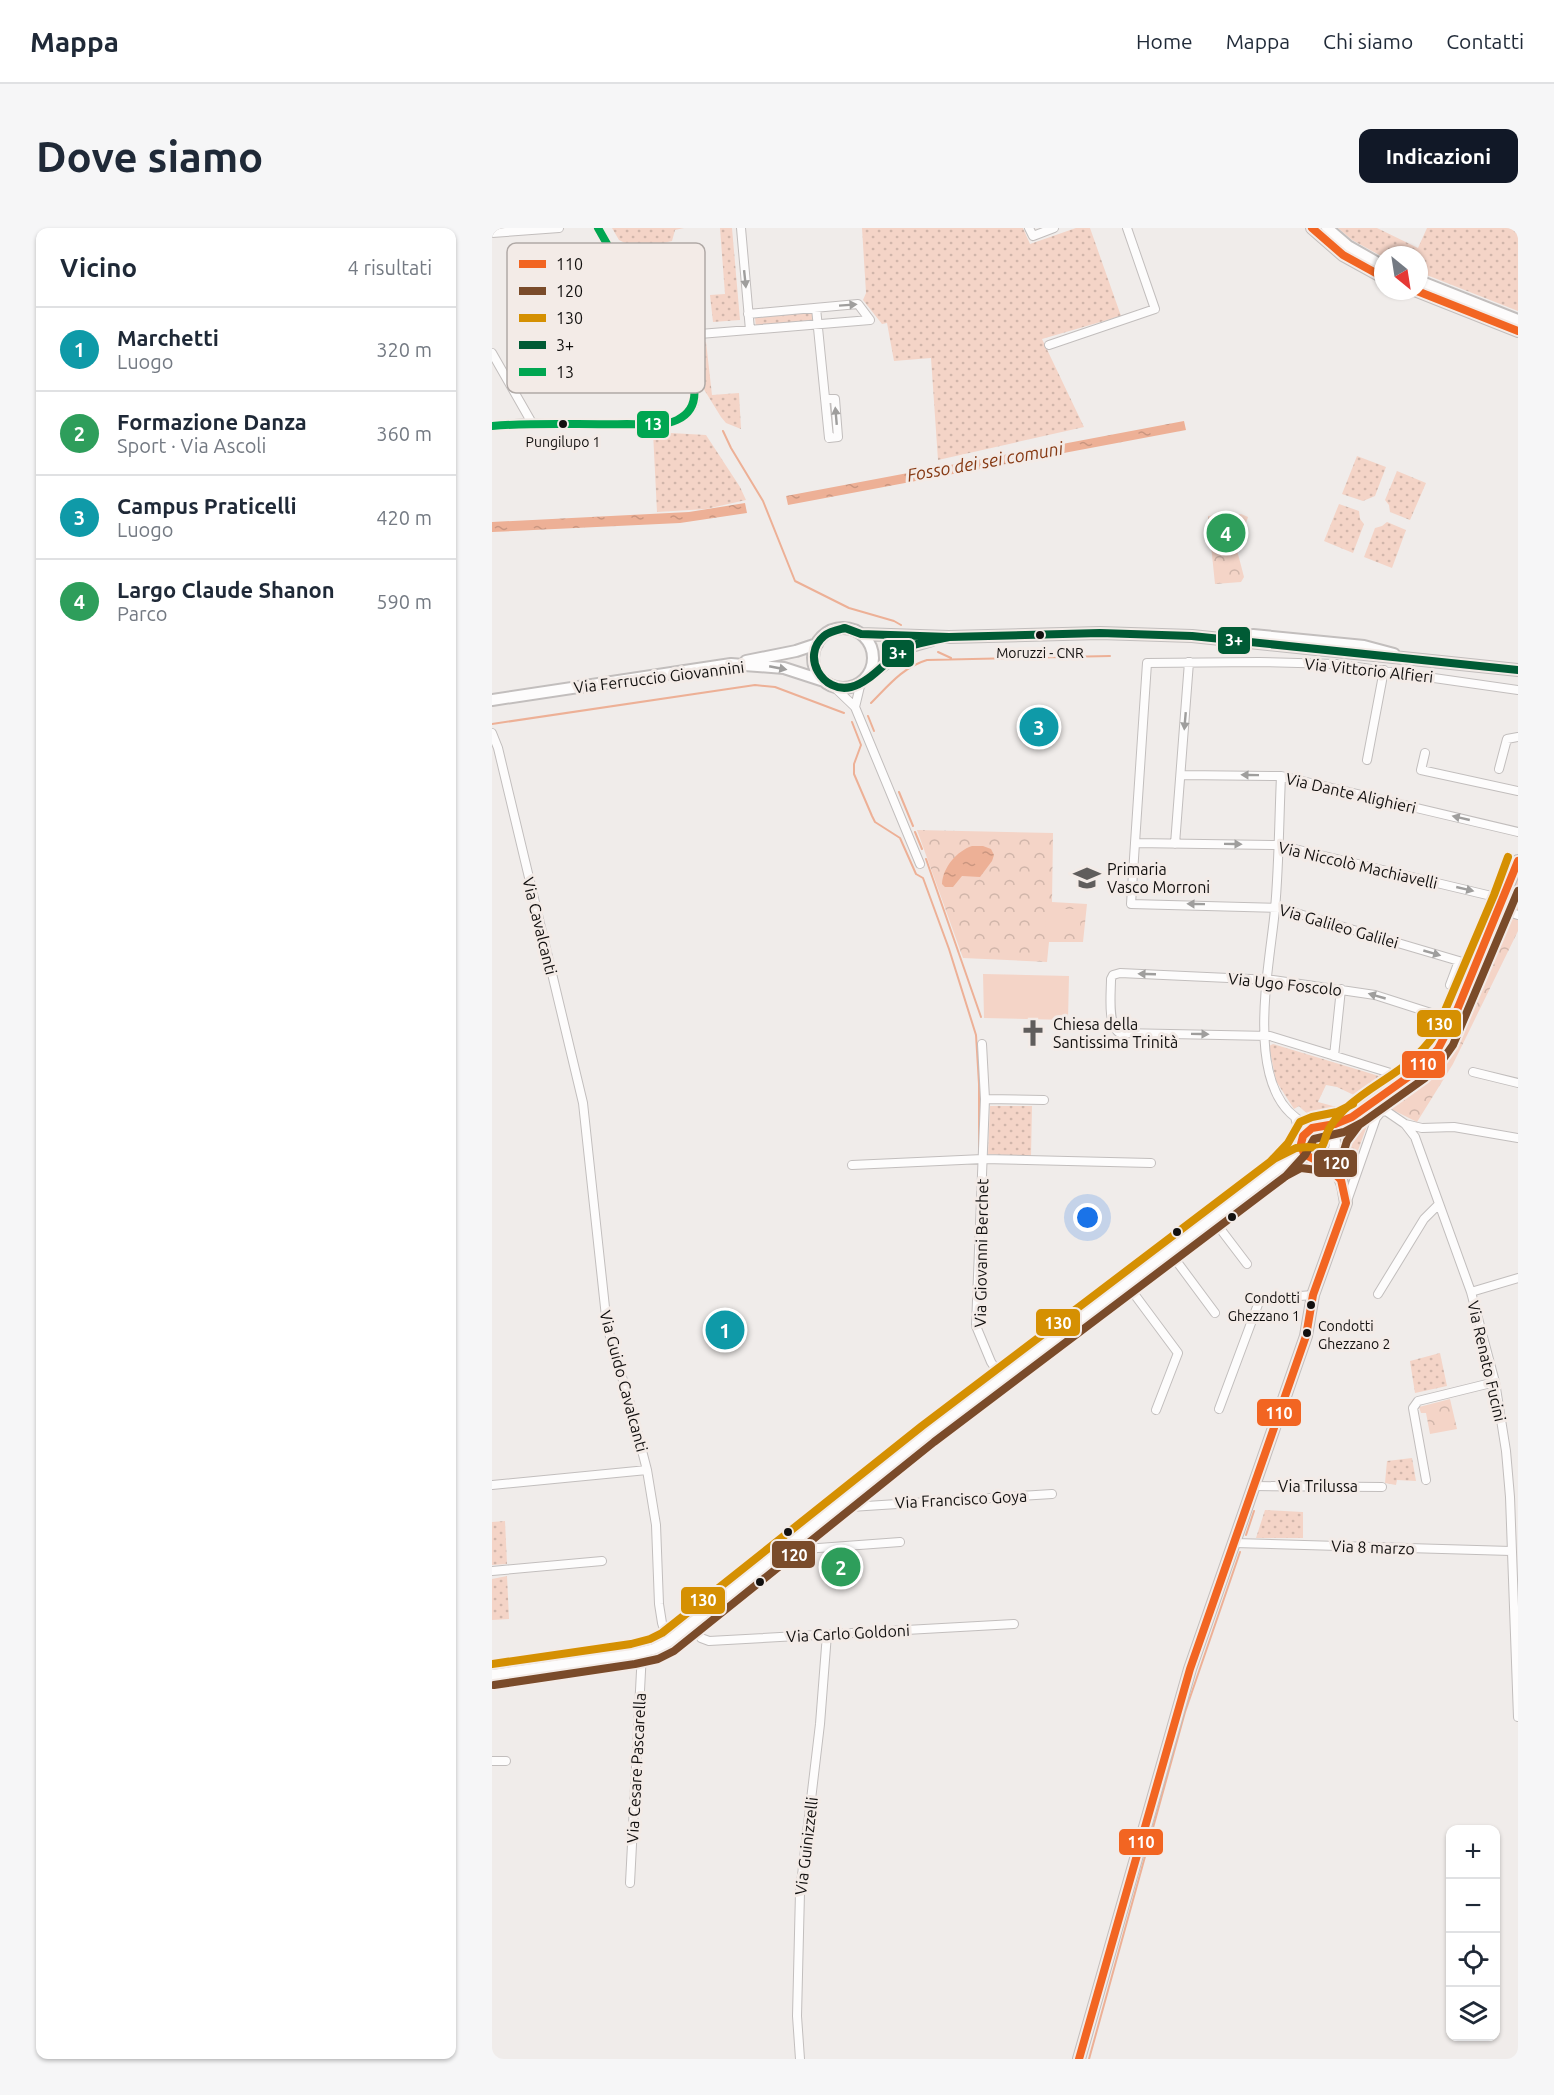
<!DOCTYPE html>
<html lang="it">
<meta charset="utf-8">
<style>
body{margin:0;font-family:Ubuntu,sans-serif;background:#f6f6f7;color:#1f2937}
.controls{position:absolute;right:18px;bottom:18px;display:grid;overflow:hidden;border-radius:12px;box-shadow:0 2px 4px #0004}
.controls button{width:54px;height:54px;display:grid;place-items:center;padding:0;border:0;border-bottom:2px solid #e0e1e3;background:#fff;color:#1f2937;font:30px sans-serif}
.compass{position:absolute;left:882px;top:18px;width:54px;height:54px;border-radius:50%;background:#fff;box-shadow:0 2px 4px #0004;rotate:150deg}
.you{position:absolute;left:596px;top:990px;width:21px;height:21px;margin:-15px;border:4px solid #fff;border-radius:50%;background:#1a73e8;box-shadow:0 0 0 9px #1a73e833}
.badge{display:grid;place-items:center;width:39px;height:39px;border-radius:50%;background:#111827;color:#fff;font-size:20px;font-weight:700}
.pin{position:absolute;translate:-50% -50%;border:3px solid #fff;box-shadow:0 2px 6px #0006}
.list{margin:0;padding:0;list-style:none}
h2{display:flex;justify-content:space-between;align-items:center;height:78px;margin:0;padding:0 24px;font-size:26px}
h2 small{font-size:20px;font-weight:400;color:#747a83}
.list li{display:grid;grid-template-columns:39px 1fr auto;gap:18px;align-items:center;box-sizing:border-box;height:84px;padding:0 24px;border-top:2px solid #e0e1e3}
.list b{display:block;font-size:22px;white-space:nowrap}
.list p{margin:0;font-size:20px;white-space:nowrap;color:#747a83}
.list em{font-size:20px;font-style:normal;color:#747a83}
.icon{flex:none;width:33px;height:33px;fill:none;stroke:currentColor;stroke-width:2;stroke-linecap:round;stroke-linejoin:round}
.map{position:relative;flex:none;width:1026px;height:1831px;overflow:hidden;border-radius:12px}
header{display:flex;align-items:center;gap:36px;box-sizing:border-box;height:84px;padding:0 30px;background:#fff;border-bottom:2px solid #e0e1e3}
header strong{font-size:28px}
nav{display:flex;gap:33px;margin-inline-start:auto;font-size:21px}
.intro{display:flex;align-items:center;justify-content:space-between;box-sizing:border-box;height:144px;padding:0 36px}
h1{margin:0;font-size:42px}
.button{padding:15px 27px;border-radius:12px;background:#111827;color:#fff;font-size:21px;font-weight:700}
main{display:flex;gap:36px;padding:0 36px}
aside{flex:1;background:#fff;border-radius:12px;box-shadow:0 2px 4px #0004}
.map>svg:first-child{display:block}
.grass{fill:url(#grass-dots)}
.park{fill:url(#park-crowns)}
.pitch{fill:#f4d4c7}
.water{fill:url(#water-ripples)}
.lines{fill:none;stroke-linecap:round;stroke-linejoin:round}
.stream{stroke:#edb096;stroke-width:2}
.street-casing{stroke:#c2bebd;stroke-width:10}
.secondary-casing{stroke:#c2bebd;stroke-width:14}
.street{stroke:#fdfcfc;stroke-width:8}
.secondary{stroke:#fdfcfc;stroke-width:10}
.bus-1-casing{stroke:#f3ebe7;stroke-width:12}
.bus-2-casing{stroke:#f3ebe7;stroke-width:12}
.bus-3-casing{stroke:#f3ebe7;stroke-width:12}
.bus-4-casing{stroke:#f3ebe7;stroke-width:12}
.bus-5-casing{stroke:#f3ebe7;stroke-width:12}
.bus-1{stroke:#f26522;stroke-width:8}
.bus-2{stroke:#7a4b2a;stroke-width:8}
.bus-3{stroke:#d59002;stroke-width:8}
.bus-4{stroke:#005b35;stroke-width:8}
.bus-5{stroke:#00a651;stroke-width:8}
.oneway{fill:#9f9e9d}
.bus-dot{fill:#12100f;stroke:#f3ebe7;stroke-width:2}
.labels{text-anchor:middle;stroke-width:6;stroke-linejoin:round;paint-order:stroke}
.bus-label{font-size:14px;fill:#12100f;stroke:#f3ebe7}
.street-label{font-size:16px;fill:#12100f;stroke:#f3ebe7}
.poi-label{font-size:16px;fill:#12100f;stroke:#f3ebe7;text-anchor:start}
.water-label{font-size:18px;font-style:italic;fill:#863913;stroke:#f3ebe7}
.key{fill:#f3ebe7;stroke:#b0a9a6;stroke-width:1.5}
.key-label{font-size:16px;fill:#12100f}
.line-badge{stroke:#f3ebe7;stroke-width:2}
.badge-label{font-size:16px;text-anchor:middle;font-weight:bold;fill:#fff}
</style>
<header>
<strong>Mappa</strong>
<nav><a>Home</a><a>Mappa</a><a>Chi siamo</a><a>Contatti</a></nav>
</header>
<div class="intro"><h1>Dove siamo</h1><a class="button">Indicazioni</a></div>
<main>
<aside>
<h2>Vicino<small>4 risultati</small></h2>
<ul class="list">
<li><span class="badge" style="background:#0f9aa8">1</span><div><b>Marchetti</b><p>Luogo</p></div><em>320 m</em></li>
<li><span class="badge" style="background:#2e9e5b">2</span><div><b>Formazione Danza</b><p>Sport · Via Ascoli</p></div><em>360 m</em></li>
<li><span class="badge" style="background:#0f9aa8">3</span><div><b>Campus Praticelli</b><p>Luogo</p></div><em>420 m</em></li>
<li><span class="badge" style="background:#2e9e5b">4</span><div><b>Largo Claude Shanon</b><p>Parco</p></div><em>590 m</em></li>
</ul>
</aside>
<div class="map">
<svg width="1026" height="1831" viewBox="0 0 1026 1831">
<defs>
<pattern id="grass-dots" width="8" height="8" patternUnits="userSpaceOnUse" patternTransform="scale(1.5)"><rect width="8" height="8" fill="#f4d4c7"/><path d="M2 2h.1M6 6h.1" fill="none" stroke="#d0b5aa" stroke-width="1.8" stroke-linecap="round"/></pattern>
<pattern id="park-crowns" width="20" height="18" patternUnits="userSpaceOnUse" patternTransform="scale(1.5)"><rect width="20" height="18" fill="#f4d4c7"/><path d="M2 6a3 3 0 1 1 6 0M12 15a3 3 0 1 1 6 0" fill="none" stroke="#d0b5aa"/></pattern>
<pattern id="water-ripples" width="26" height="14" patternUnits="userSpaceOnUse" patternTransform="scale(1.5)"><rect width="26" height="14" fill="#edb096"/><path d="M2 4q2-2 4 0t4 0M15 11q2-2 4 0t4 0" fill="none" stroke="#ca9680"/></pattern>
</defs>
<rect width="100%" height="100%" fill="#f0ecea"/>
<!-- grass -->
<path class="grass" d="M120,0H192L183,2L180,13L138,23L135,16L127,12Z
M228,0H240L248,92L221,94L218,67L233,66Z
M370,0H531L538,16L584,0H598L629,88L550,111L592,199L446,232L439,130L402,133L395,95L390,96L371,72L374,65Z
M846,0H885L926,20L935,0H1026V83L927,44V27H891V29L860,12Z
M320,84L321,94L264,99L263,90Z
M214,114L220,167L247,165L249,201L234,195L229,189L184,116Z
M161,204L214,207L248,259L254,272L214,281L165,284Z
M865,228L894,239L883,268L871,273L850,266Z
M905,243L934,255L918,292L898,284L897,277L893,272Z
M847,276L867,283L868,291L872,296L861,325L832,313Z
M895,294L914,302L900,340L872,329L883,300L890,298Z
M1026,649V663L1023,672L1026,673V682L1016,678Z
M781,816L887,848L889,844L891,852L866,869L845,859L834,857L826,874L852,881C836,889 820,893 807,878L802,881L784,853L777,818Z
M498,878H540L539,929L496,926Z
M880,884L860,939L855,943L851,942C842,933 847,910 856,900C861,894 869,889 876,885L877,886Z
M816 915a10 10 0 1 1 20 0a10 10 0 1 1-20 0Z
M948,1125L955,1158L923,1165L918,1133Z
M920,1230L924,1253L905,1252L904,1257L893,1255L895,1233Z
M773,1282L811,1284V1310H764Z
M13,1293L15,1336L0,1337V1294Z
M15,1348L17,1391L0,1392V1351Z"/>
<!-- park -->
<path class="park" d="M736,286H749L756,289L745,322L752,349L749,354L723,356L716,288Z
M425,602L561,605L560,674L595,676L591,714H557L555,734L471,730Z
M1021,689L1026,691V703L961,836L925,894L895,879L896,872L941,837L950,827L963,805L1012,694Z
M958,1171L965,1201L938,1206L934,1185H929L927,1179Z"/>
<!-- pitch -->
<path class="pitch" d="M554,681H589L588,702H553Z
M491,746L577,748L576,792L492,790Z"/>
<!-- water -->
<path class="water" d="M692,193L694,202L296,277L294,268Z
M253,275L255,285L188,295L0,304V294L197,284Z
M480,618H491L499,621L502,627L500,633L488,649L470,648L461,659H453L450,656C451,639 465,623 480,618Z"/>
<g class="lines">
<!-- stream -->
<path class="stream" d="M231,203L239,220L271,273L303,353L357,380L402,393L409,397
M446,424L459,430
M379,475C396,458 411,439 435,432L618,428
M376,488L382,503
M360,494L369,517L362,536V546L380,588L383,594L408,610L424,646L431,650L457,721L484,807L487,856V920
M0,496L263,457L283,459L352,485
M407,564L421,598
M423,604L430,621
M434,631L489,789
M754,1307L762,1283
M597,1831L693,1484L748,1324"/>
<defs>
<path id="street" d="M249,0L258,102
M537,0L541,8L562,0
M0,5L67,0
M324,80L337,210L346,209L343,171H333
M171,109L378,92L366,76L256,86
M557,117L663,81L635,0
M0,125L40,195
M0,198L35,195L70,197L173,196C193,192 207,180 202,158L144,67L106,0
M340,457L363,479L428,636
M363,479L369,454
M0,505L6,520L91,875L115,1098L138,1176L155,1242L164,1297L167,1376L170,1395L176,1414
M933,525L929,542L1026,563
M875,532L892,442
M1007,541L1015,511L1026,509
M689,547L789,548L1026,604
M789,548C787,593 787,637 783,681C778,739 746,877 823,899
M643,615L655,435L767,434L844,436L1026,462
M683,616L697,434
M1008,681L1026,687
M973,763L958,757L967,733L787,680L639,676L643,615L786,617L1012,671
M490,816L493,871L484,1098L499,1134L509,1149
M842,828L849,761
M981,844L1026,855
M905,847L778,808L628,805C615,799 619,765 619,751L621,747L628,745L781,752L883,767L961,792
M493,871L552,872
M803,889L809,911
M913,896L930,900L962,899L1026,910
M360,937L491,931L659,935
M855,973L884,890L889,884L894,883L913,896L923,909L979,1064L1003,1154L1014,1223L1018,1269L1026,1489
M720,990L755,1036
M677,1023L723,1085
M634,1055L686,1125L664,1182
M979,1064L1026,1050
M886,1066L932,991L947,976
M727,1181L768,1071L821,1067
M934,1252L921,1180L926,1173L1003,1154
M0,1257L155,1242
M762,1258L890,1259
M343,1280L560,1266
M742,1315L1019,1323
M296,1317L313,1321L408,1314
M0,1343L110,1333
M199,1397L209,1410L217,1413L522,1396
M0,1533H14
M138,1655L150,1424
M308,1831L305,1788L308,1664L328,1496L335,1406"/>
<path id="secondary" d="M820,0L851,27L891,49
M835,0L856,18L891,38
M927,53L1026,92
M925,63L1026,103
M321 430a30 30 0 1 1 60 0a30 30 0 1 1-60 0Z
M369,406L457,409L608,405L700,408L1026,442
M761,407L872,418L902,426
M254,433L304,423L325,416
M376,448L416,419L440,412
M0,472L239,436L292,440L332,453
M809 915a17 17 0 1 1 34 0a17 17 0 1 1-34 0Z
M828,899L843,896L860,889L926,842L946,821L953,809L982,743L1026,633
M0,1447L141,1426L162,1421L176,1414L436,1206L788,939L801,927L809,916
M587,1831L698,1441L814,1108L821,1067L854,975L851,957L842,935L841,923"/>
</defs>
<!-- street casing -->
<use href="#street" class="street-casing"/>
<!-- secondary casing -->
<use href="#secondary" class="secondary-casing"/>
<!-- street -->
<use href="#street" class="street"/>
<!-- secondary -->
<use href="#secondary" class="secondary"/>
<defs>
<path id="bus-1" d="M820,0L851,27L891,49
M925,63L1026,103
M587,1831L698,1441L814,1108L821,1067L854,975L849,952L835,938L812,926L809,916L811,908L820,900L843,896L860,889L926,842L946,821L961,792L1026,633"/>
<path id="bus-2" d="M794,948L813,927L822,911L852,904L871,894
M2,1457L143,1436L166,1431L182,1423L442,1214L794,948L809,940L825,942L841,938L850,929L855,913L867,897L933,850L949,834L961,817L1026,663"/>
<path id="bus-3" d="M778,934L796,915L808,894L820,889L845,884L861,876
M0,1436L139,1416L158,1411L170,1405L430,1198L782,931L804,920L816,919L829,920C833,915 833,909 836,903C839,896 847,887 853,881C884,852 917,844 943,806L1002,667L1016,629"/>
<path id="bus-4" d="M353,400L369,406L457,409C444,412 428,414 416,419C397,428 380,454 359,459C331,466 308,428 332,408C338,403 345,402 353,400Z
M457,409L608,405L700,408L1026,442"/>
<path id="bus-5" d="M0,198C45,194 90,197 135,196C151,196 170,199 185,192C200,185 204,173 202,158L144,67L106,0"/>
</defs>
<!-- bus-1 casing -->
<use href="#bus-1" class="bus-1-casing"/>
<!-- bus-2 casing -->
<use href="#bus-2" class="bus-2-casing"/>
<!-- bus-3 casing -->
<use href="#bus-3" class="bus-3-casing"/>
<!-- bus-4 casing -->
<use href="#bus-4" class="bus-4-casing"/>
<!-- bus-5 casing -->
<use href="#bus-5" class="bus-5-casing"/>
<!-- bus-1 -->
<use href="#bus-1" class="bus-1"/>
<!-- bus-2 -->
<use href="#bus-2" class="bus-2"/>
<!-- bus-3 -->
<use href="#bus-3" class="bus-3"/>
<!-- bus-4 -->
<use href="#bus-4" class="bus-4"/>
<!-- bus-5 -->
<use href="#bus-5" class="bus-5"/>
</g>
<!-- one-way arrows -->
<defs><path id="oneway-solid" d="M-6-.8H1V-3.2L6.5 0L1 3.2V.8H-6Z" transform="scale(1.5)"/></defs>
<g class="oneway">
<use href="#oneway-solid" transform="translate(253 51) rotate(84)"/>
<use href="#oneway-solid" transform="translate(356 77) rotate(-4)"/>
<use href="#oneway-solid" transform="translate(344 188) rotate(-95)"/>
<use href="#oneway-solid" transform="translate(286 440) rotate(11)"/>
<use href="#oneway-solid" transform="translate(693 493) rotate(95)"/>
<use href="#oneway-solid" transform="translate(758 547) rotate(-179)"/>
<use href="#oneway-solid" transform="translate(969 590) rotate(-167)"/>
<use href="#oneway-solid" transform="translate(741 616) rotate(1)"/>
<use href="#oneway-solid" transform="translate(973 661) rotate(13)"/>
<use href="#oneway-solid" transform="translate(704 676) rotate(-179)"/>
<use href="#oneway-solid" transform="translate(940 725) rotate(16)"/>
<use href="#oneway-solid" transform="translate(655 746) rotate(-178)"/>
<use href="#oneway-solid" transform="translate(885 768) rotate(-164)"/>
<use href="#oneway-solid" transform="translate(708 806) rotate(1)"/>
</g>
<!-- icons -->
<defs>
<symbol id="school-bare" viewBox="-9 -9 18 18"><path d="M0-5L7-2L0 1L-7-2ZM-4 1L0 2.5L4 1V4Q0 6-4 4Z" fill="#605d5c" stroke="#f3ebe7" stroke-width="2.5" paint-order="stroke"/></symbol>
<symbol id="church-bare" viewBox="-9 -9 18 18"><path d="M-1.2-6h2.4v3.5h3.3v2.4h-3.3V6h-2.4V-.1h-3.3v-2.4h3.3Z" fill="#605d5c" stroke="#f3ebe7" stroke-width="2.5" paint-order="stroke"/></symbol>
</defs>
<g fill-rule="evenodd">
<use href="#school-bare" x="576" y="631" width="38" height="38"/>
<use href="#church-bare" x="522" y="786" width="38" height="38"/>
</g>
<!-- markers -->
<g class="bus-dot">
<circle cx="71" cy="196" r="5"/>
<circle cx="548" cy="407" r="5"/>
<circle cx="740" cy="989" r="5"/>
<circle cx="685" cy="1004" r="5"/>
<circle cx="819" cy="1077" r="5"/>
<circle cx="815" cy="1105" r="5"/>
<circle cx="296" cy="1304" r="5"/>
<circle cx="268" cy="1354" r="5"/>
</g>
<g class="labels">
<!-- bus labels -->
<g class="bus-label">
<text x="71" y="219">Pungilupo 1</text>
<text x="548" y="430">Moruzzi - CNR</text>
<text x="808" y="1075" text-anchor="end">Condotti<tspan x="808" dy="18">Ghezzano 1</tspan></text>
<text x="826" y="1103" text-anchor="start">Condotti<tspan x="826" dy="18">Ghezzano 2</tspan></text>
</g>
<!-- street labels -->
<g class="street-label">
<text transform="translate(877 442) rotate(6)" y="6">Via Vittorio Alfieri</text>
<text transform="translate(167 449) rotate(-7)" y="6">Via Ferruccio Giovannini</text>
<text transform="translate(859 565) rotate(13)" y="6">Via Dante Alighieri</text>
<text transform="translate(866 637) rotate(13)" y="6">Via Niccolò Machiavelli</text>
<text transform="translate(48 698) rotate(76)" y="6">Via Cavalcanti</text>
<text transform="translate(847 698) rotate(16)" y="6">Via Galileo Galilei</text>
<text transform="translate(793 756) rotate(6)" y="6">Via Ugo Foscolo</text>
<text transform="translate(489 1025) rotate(-89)" y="6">Via Giovanni Berchet</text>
<text transform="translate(995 1133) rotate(77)" y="6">Via Renato Fucini</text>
<text transform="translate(132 1153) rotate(75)" y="6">Via Guido Cavalcanti</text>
<text x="826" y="1264">Via Trilussa</text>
<text transform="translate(469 1271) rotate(-3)" y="6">Via Francisco Goya</text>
<text transform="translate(881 1319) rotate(2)" y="6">Via 8 marzo</text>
<text transform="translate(356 1405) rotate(-3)" y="6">Via Carlo Goldoni</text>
<text transform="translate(144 1540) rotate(-87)" y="6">Via Cesare Pascarella</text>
<text transform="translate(314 1618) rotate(-83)" y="6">Via Guinizzelli</text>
</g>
<!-- poi labels -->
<g class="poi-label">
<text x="615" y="647">Primaria<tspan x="615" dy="18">Vasco Morroni</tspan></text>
<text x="561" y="802">Chiesa della<tspan x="561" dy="18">Santissima Trinità</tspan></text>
</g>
<!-- water labels -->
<g class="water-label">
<text transform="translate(493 234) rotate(-10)" y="6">Fosso dei sei comuni</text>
</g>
</g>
<!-- legend -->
<rect x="15" y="15" width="198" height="150" rx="9" class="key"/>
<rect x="27" y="32" width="27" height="8" fill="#f26522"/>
<rect x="27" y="59" width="27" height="8" fill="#7a4b2a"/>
<rect x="27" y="86" width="27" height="8" fill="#d59002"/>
<rect x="27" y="113" width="27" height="8" fill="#005b35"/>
<rect x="27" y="140" width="27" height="8" fill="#00a651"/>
<g class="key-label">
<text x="64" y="42">110</text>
<text x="64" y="69">120</text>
<text x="64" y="96">130</text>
<text x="64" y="123">3+</text>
<text x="64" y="150">13</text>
</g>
<g class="line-badge">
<rect x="144" y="182" width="34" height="29" rx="6" fill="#00a651"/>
<rect x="725" y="398" width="34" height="29" rx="6" fill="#005b35"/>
<rect x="389" y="411" width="34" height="29" rx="6" fill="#005b35"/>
<rect x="924" y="781" width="46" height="29" rx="6" fill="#d59002"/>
<rect x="909" y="822" width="45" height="29" rx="6" fill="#f26522"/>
<rect x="821" y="921" width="45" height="29" rx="6" fill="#7a4b2a"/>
<rect x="543" y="1080" width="46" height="29" rx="6" fill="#d59002"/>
<rect x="764" y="1170" width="46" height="29" rx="6" fill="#f26522"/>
<rect x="279" y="1312" width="45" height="29" rx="6" fill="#7a4b2a"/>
<rect x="188" y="1358" width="46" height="29" rx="6" fill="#d59002"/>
<rect x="626" y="1600" width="46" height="28" rx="6" fill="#f26522"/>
</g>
<g class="badge-label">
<text x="161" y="202">13</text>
<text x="742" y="418">3+</text>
<text x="406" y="431">3+</text>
<text x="947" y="802">130</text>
<text x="931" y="842">110</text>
<text x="844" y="941">120</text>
<text x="566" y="1101">130</text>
<text x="787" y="1191">110</text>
<text x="302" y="1333">120</text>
<text x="211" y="1378">130</text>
<text x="649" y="1620">110</text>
</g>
</svg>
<div class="controls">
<button>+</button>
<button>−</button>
<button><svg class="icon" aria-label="locate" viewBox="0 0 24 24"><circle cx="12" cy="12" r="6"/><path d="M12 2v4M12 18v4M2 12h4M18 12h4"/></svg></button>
<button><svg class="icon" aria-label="layers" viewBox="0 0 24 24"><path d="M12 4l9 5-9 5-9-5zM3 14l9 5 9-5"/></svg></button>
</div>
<svg class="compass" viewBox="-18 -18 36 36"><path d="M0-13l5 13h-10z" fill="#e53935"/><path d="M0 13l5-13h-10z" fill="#747a83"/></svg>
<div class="you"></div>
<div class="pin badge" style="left:233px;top:1102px;background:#0f9aa8">1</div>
<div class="pin badge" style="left:349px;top:1339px;background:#2e9e5b">2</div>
<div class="pin badge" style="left:547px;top:499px;background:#0f9aa8">3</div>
<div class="pin badge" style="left:734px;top:305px;background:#2e9e5b">4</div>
</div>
</main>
